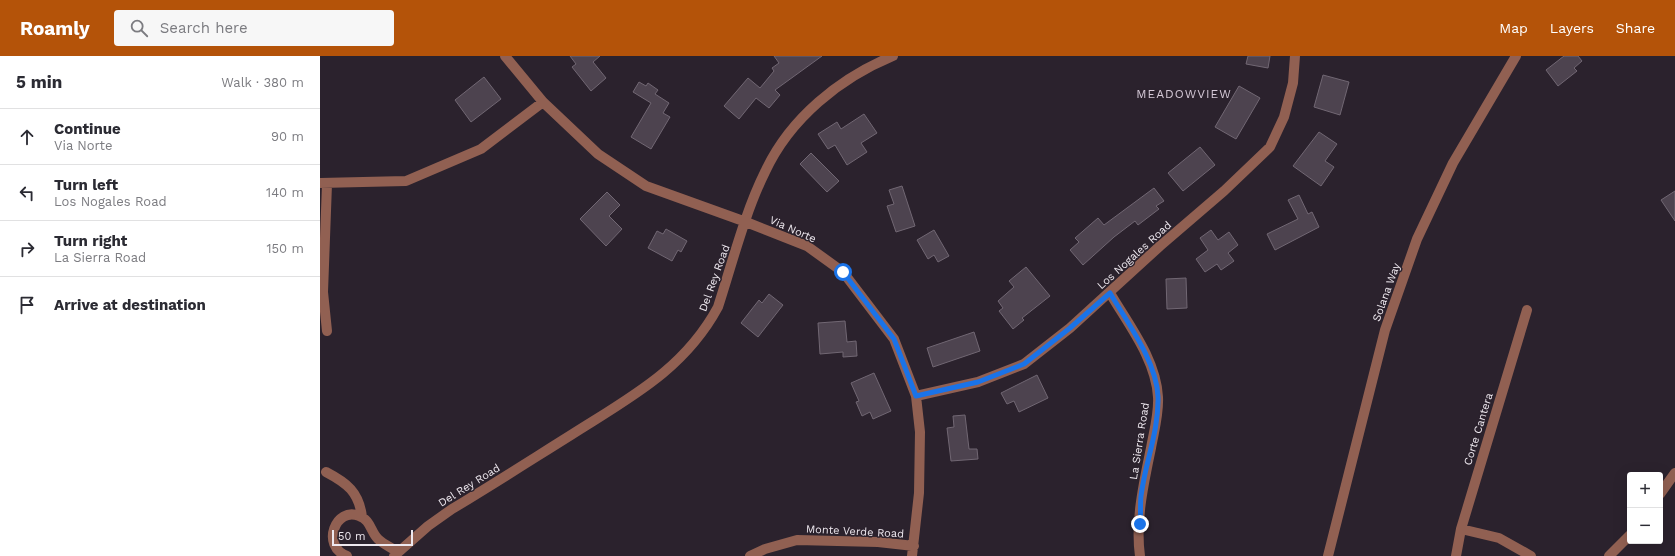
<!DOCTYPE html>
<meta charset="utf-8">
<style>
body{margin:0;font-family:"Work Sans",sans-serif;background:#f7f7f7;color:#2b2b33}
.controls{position:absolute;right:12px;bottom:12px;display:grid;overflow:hidden;border-radius:4px;box-shadow:0 4px 16px #0002}
.controls button{width:36px;height:36px;display:grid;place-items:center;padding:0;border:0;border-bottom:1px solid #e1e1e2;background:#fff;color:#2b2b33;font:20px sans-serif}
.scale{position:absolute;left:12px;bottom:10px;width:81px;box-sizing:border-box;padding-left:4px;border:2px solid #eee8ef;border-top:0;font-size:11px;line-height:14px;white-space:nowrap;color:#eee8ef;-webkit-text-stroke:3px #2b222d;paint-order:stroke}
.stop{position:absolute;width:12px;height:12px;margin:-9px;border:3px solid #1a73e8;border-radius:50%;background:#fff}
.stop.end{background:#1a73e8;border-color:#fff;box-shadow:0 1px 4px #0008}
.list{margin:0;padding:0;list-style:none}
h2{display:flex;justify-content:space-between;align-items:center;height:52px;margin:0;padding:0 16px;font-size:17px}
h2 small{font-size:13px;font-weight:400;color:#7c7c81}
.list li{display:grid;grid-template-columns:26px 1fr auto;gap:12px;align-items:center;box-sizing:border-box;height:56px;padding:0 16px;border-top:1px solid #e1e1e2}
.list b{display:block;font-size:15px;white-space:nowrap}
.list p{margin:0;font-size:13px;white-space:nowrap;color:#7c7c81}
.list em{font-size:13px;font-style:normal;color:#7c7c81}
.icon{flex:none;width:22px;height:22px;fill:none;stroke:currentColor;stroke-width:2;stroke-linecap:round;stroke-linejoin:round}
.map{position:relative;flex:none;width:1355px;height:500px;overflow:hidden}
header{display:flex;align-items:center;gap:24px;box-sizing:border-box;height:56px;padding:0 20px;background:#b45309;color:#fff}
header strong{font-size:19px}
nav{display:flex;gap:22px;margin-inline-start:auto;font-size:14px}
.search{width:280px;height:36px;background:#f7f7f7;display:flex;align-items:center;gap:10px;box-sizing:border-box;padding:0 14px;border-radius:4px;color:#7c7c81;font-size:15px}
main{display:flex}
aside{flex:1;background:#fff}
.map>svg:first-child{display:block}
.building{fill:#4d434f;stroke:#716773}
.lines{fill:none;stroke-linecap:round;stroke-linejoin:round}
.minor{stroke:#916052;stroke-width:10}
.route{stroke:#1a73e8;stroke-width:5}
.labels{text-anchor:middle;stroke-width:3;stroke-linejoin:round;paint-order:stroke}
.street-label{font-size:11px;fill:#eee8ef;stroke:#2b222d}
.neighbourhood-label{font-size:12px;letter-spacing:1px;fill:#d5c9d7;stroke:#2b222d}
</style>
<header>
<strong>Roamly</strong>
<div class="search"><svg class="icon" aria-label="search" viewBox="0 0 24 24"><circle cx="10" cy="10" r="6"/><path d="M15 15l6 6"/></svg>Search here</div>
<nav><a>Map</a><a>Layers</a><a>Share</a></nav>
</header>
<main>
<aside>
<h2>5 min<small>Walk · 380 m</small></h2>
<ul class="list">
<li><svg class="icon" aria-label="ahead" viewBox="0 0 24 24"><path d="M12 20V5M6 11l6-6 6 6"/></svg><div><b>Continue</b><p>Via Norte</p></div><em>90 m</em></li>
<li><svg class="icon" aria-label="left" viewBox="0 0 24 24"><path d="M17 20v-9H6M10 6l-5 5 5 5"/></svg><div><b>Turn left</b><p>Los Nogales Road</p></div><em>140 m</em></li>
<li><svg class="icon" aria-label="right" viewBox="0 0 24 24"><path d="M7 20v-9h11M14 6l5 5-5 5"/></svg><div><b>Turn right</b><p>La Sierra Road</p></div><em>150 m</em></li>
<li><svg class="icon" aria-label="arrive" viewBox="0 0 24 24"><path d="M6 21V4h12l-3 4 3 4H6"/></svg><div><b>Arrive at destination</b></div></li>
</ul>
</aside>
<div class="map">
<svg width="1355" height="500" viewBox="0 0 1355 500">
<rect width="100%" height="100%" fill="#2b222d"/>
<!-- building -->
<path class="building" d="M250,0H280L273,6L286,22L271,35L252,11L256,8Z
M454,0H502L455,34L460,39L449,52L436,42L419,63L404,50L428,22L440,32L454,15L452,12L459,7Z
M928,0H950L948,12L926,8Z
M1244,0H1258L1262,5L1254,12L1257,15L1238,30L1226,14Z
M1003,19L1029,26L1020,59L994,51Z
M164,21L181,43L151,66L135,44Z
M319,26L326,30L328,27L338,34L335,38L349,47L343,57L350,61L331,93L311,81L331,47L313,36Z
M919,30L940,42L916,83L895,71Z
M544,58L557,77L541,87L547,96L527,109L515,89L508,93L498,78L517,66L521,73Z
M999,76L1017,88L1005,105L1014,111L1001,130L973,110Z
M880,91L895,109L863,135L848,117Z
M491,97L519,125L507,136L480,108Z
M582,130L595,170L576,176L567,150L574,148L569,134Z
M834,132L844,145L836,150L839,153L818,169L815,165L794,181L763,209L750,194L759,186L755,182L778,162L784,169Z
M1355,135V165L1341,144Z
M287,136L300,149L289,160L302,173L286,190L260,163Z
M979,139L988,158L992,156L999,171L955,194L947,178L978,163L968,144Z
M346,173L367,185L361,196L358,194L352,205L328,192L337,175L343,178Z
M614,174L629,200L618,206L614,199L608,203L597,184Z
M891,174L898,184L909,176L918,189L908,197L914,205L901,214L897,208L885,216L876,203L888,194L880,182Z
M706,211L730,240L702,262L704,264L693,273L679,255L683,252L678,245L694,231L689,225Z
M866,222L867,252L847,253L846,223Z
M449,238L463,249L438,281L421,267L439,244L442,247Z
M525,265L527,286L536,285L537,300L523,301V296L500,298L498,267Z
M654,276L660,295L613,311L607,292Z
M554,317L571,355L553,363L550,356L542,360L536,346L539,345L531,327Z
M717,319L728,342L699,356L694,345L687,348L681,337Z
M645,359L649,393H657L658,403L631,405L627,372L634,371L633,360Z"/>
<g class="lines">
<!-- minor -->
<path class="minor" d="M185,0L223,46L278,98L326,130L426,166L487,190L523,216L574,283L596,340L600,376L599,437L592,500
M0,127L86,125L161,93L223,46
M7,128L3,236L7,275
M790,237C808,268 836,303 838,341C839,358 834,375 831,392C824,426 815,465 820,500
M596,340L658,326L704,308L750,272L840,190L904,135L950,91L964,61L973,27L975,0
M6,416C27,427 39,436 42,461
M1340,438L1355,417
M1141,473L1179,482L1211,500
M27,500C0,490 16,450 39,460C51,464 50,475 58,483C63,488 72,492 78,496
M74,500L108,470L132,453C172,429 211,404 251,379C309,342 364,314 398,251C412,208 425,156 445,116C470,62 520,22 573,0
M430,500L445,493L477,484L558,486L594,490
M1008,500L1065,274L1097,183L1133,107L1196,0
M1136,500L1141,473L1207,254
M1289,500L1310,479"/>
</g>
<g class="lines">
<!-- route -->
<path class="route" d="M523,216L574,283L596,340L658,326L704,308L750,272L790,237C807,266 837,306 838,341C839,375 825,407 821,440C820,449 821,459 820,468"/>
</g>
<g class="labels">
<!-- street labels -->
<g class="street-label">
<text transform="translate(473 173) rotate(24)" y="4">Via Norte</text>
<text transform="translate(814 199) rotate(-42)" y="4">Los Nogales Road</text>
<text transform="translate(394 222) rotate(-70)" y="4">Del Rey Road</text>
<text transform="translate(1066 236) rotate(-70)" y="4">Solana Way</text>
<text transform="translate(1158 373) rotate(-73)" y="4">Corte Cantera</text>
<text transform="translate(819 385) rotate(-81)" y="4">La Sierra Road</text>
<text transform="translate(149 429) rotate(-32)" y="4">Del Rey Road</text>
<text transform="translate(535 475) rotate(3)" y="4">Monte Verde Road</text>
</g>
<!-- neighbourhood labels -->
<g class="neighbourhood-label">
<text x="864" y="42">MEADOWVIEW</text>
</g>
</g>
</svg>
<div class="controls">
<button>+</button>
<button>−</button>
</div>
<div class="scale">50 m</div>
<div class="stop" style="left:523px;top:216px"></div>
<div class="stop end" style="left:820px;top:468px"></div>
</div>
</main>
